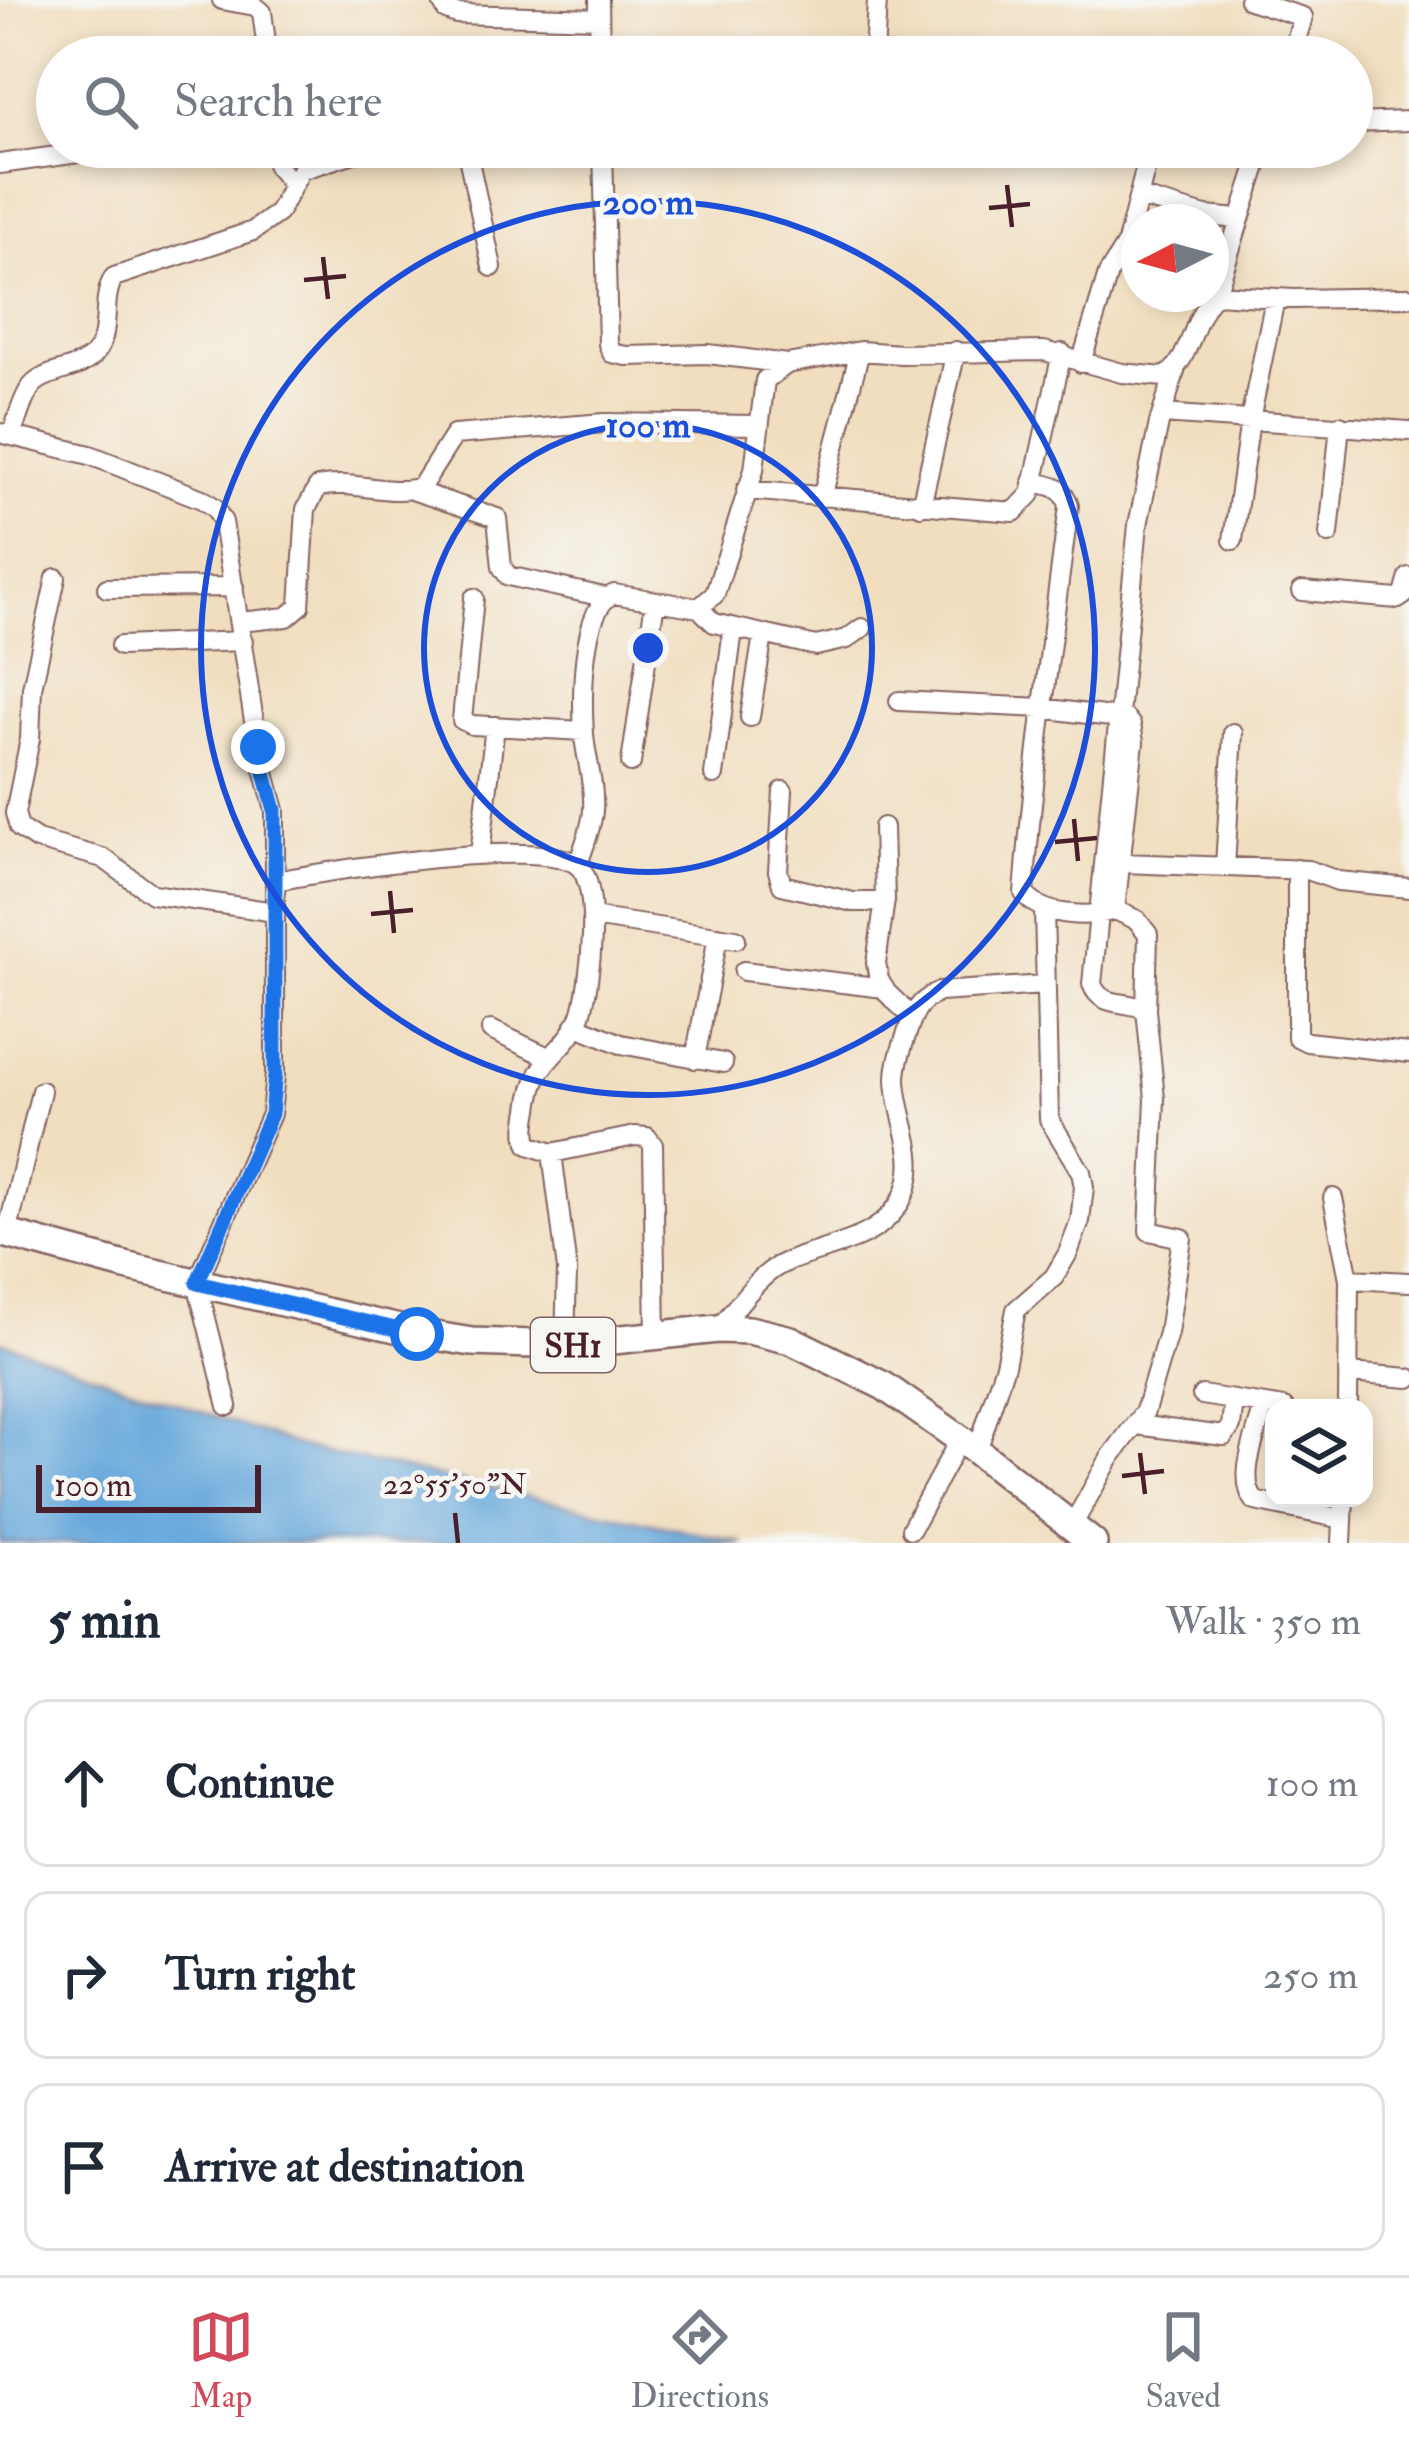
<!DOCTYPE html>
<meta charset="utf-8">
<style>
body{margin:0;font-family:"IM FELL Double Pica",serif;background:#f6f6f7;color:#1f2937}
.controls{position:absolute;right:36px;bottom:36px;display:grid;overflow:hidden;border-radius:24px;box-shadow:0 6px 18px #0003}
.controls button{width:108px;height:108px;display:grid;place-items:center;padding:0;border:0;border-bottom:3px solid #e0e1e3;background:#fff;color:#1f2937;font:60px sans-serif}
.compass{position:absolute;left:1121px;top:204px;width:108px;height:108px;border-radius:50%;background:#fff;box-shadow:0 6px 18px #0003;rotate:264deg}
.scale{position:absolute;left:36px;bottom:30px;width:225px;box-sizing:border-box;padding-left:12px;border:6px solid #4a1f2b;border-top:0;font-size:33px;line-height:42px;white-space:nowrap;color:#4a1f2b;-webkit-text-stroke:9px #f6f6f2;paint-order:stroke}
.stop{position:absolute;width:36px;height:36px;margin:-27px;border:9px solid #1a73e8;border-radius:50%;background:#fff}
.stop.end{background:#1a73e8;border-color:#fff;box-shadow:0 3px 12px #0008}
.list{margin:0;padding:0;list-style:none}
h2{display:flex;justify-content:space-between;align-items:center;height:156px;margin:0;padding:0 48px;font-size:51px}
h2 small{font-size:39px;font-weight:400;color:#747a83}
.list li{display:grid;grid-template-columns:78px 1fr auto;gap:36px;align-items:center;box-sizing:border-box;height:168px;margin:0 24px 24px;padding:0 24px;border:3px solid #e0e1e3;border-radius:24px}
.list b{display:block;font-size:45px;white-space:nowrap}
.list em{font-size:39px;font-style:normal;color:#747a83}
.icon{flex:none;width:66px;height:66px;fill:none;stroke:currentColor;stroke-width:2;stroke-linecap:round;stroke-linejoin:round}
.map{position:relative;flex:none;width:1409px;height:1543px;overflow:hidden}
.search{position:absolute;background:#fff;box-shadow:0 6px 18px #0003;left:36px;right:36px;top:36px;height:132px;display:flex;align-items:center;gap:30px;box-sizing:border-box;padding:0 42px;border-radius:66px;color:#747a83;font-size:45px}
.sheet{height:732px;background:#fff}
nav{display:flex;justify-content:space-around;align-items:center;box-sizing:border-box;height:168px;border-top:3px solid #e0e1e3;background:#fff;font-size:33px;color:#747a83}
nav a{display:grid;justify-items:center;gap:6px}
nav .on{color:#d1495b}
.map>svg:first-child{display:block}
.water{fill:#68a9dc;stroke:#596484;stroke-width:3}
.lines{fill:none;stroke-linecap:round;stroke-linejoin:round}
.minor-casing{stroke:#84625f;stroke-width:22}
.primary-casing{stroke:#84625f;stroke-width:32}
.minor{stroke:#fff;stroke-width:18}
.primary{stroke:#fff;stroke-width:27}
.route{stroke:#1a73e8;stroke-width:15}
.ticks{fill:none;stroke:#4a1f2b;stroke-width:4.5}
.ring{fill:none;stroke:#1d4ed8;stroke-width:6}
.labels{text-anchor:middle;stroke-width:9;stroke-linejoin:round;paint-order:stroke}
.shield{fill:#f6f6f2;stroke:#7e6067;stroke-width:3}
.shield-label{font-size:33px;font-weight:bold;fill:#4a1f2b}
.ticks-label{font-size:30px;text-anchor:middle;fill:#4a1f2b;stroke:#f6f6f2;stroke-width:9;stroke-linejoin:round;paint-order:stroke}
.centre{fill:#1d4ed8;stroke:#f6f6f2;stroke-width:6}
.ring-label{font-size:36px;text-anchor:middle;font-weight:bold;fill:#1d4ed8;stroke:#f6f6f2;stroke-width:9;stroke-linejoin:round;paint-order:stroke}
</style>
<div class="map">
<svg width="1409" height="1543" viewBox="0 0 1409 1543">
<rect width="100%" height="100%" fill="#f6f6f2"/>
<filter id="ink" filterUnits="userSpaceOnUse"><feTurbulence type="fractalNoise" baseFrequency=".00833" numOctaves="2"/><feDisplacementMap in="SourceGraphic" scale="24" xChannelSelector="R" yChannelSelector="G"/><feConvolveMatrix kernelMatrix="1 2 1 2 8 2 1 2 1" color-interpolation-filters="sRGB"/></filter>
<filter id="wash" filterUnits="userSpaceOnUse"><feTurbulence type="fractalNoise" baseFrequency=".004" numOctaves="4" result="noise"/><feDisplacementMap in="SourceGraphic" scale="48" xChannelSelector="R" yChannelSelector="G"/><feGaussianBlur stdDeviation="2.7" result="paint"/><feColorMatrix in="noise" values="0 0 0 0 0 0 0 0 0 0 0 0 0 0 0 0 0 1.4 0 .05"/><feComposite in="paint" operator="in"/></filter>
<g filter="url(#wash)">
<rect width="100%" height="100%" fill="#f1debf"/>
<!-- water -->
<path class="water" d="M0,1341L301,1447L744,1543H0Z"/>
</g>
<g filter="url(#ink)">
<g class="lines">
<defs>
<path id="minor" d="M222,0L255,6L262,12L268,57
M441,0L446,10L456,14L599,18
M599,0L600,57
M1249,0L1303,17L1291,57
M874,57L877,0
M1352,123L1409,121
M275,147L277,166L293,185
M466,147L492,267
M603,147L608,344L612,353L626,356L708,354L787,364
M0,164L121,147
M1139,197L1205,216L1239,219
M1216,294L1263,147
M1081,363L1108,274L1127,243L1148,158
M1162,414L1409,431
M0,433L90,455L202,499L215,508L223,522L258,747L275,810V1074L271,1114L197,1283L228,1406
M11,436C17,421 21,403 29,390C42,368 81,373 96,352C112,331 100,299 114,277L253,231L278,213L301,170L373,147
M412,490L497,518L502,567L508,576L604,597
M746,490L1014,512L1031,494L1062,353
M822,497L860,351
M921,506L956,351
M1329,534L1340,425
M1233,540L1250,420L1275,299
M56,578L32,688L30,739L15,813L19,828L37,840L103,858L152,894L275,912
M107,588L234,587
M1302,591L1398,599L1404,595L1409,577
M474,598L462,720L472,725L584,731
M699,608L714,623L816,646L847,639L862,628
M240,622L287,617L300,606L306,509L318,487C353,479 388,497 421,487L454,435L604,423L758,425
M120,646L243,641
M899,701L1042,708L1126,719L1131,725L1134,742L1115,910C1089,918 1041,917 1024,893C1034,763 1052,635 1069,506C1064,486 1052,486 1033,482
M750,717L763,635
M631,763L655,601
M714,775L733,629
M783,791L778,871L782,885L853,902H885
M883,827L885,900L876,963L879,980L887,993L912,1017
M480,854L495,726
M1123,863L1308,870L1338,881L1409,888
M578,865C583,848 592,828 593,810C595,785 586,759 584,735C582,703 580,606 614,594L699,608L715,594L754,470L765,380L787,364L860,351L901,354L1044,351L1122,373L1164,377C1192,362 1191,316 1216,294L1293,299L1409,297
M1225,867L1233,733
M1297,869V1037L1307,1042L1409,1053
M275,881C329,871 535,837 576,864C603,881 590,987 581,1015C567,1054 535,1054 529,1109C527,1122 524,1133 529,1145L552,1153L635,1136L647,1137L653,1145L656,1336
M1115,910L1137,920L1148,934L1146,1010
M592,917L736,939
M744,971L884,988
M575,1025L621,1044L723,1063
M491,1030L548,1057
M695,1059L718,936
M552,1153L567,1270L565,1345
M1333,1198L1349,1279L1348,1408
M7,1234L41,1091
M1349,1279L1409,1282
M718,1329C737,1308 758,1274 784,1263C826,1245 880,1243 903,1197C923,1156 897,1120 896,1079C896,1063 902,1048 907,1033C914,1012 918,1001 939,992L1044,985
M1350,1373L1409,1378
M1202,1395L1284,1408
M1264,1405C1258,1432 1236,1478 1255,1501L1343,1519
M1136,1425L1224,1436L1231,1426L1234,1400
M977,1451L1005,1365L1016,1310L1054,1277L1068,1253L1080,1221L1084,1187L1081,1172L1049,1119L1044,908
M1072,1526L1110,1458L1145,1411L1168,1333L1182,1238L1149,1231L1155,1099L1146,1010C1126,999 1101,1009 1092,984L1138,525L1159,423L1175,372
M911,1529L960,1439
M1342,1543L1344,1498"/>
<path id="primary" d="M0,1232L125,1266L417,1333L472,1342L565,1345L718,1329L749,1330L791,1340L884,1386L977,1451L1093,1543"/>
</defs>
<!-- minor casing -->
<use href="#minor" class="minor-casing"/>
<!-- primary casing -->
<use href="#primary" class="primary-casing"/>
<!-- minor -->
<use href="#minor" class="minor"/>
<!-- primary -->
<use href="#primary" class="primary"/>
</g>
</g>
<g class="lines" filter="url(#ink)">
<!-- route -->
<path class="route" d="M258,747L275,810V1074L271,1114L197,1283L417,1334"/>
</g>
<!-- ticks -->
<path class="ticks" d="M1007,185L1012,227M989,208L1030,204M323,257L328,299M304,280L346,276M1074,819L1078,861M1055,842L1097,838M390,891L394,933M371,914L413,910M1140,1453L1145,1494M1122,1476L1164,1471M455,1513L458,1543"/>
<!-- distance rings -->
<g class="ring">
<circle cx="648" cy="648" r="224"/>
<circle cx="648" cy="648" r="447"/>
</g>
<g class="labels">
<!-- shield labels -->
<rect class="shield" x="531" y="1318" width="84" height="54" rx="9"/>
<g class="shield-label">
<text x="573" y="1357">SH1</text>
</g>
</g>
<g class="ticks-label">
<text x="455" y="1494">22°55'50"N</text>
</g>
<circle cx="648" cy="648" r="18" class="centre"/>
<g class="ring-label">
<text x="648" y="214">200 m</text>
<text x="648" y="437">100 m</text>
</g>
</svg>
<div class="controls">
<button><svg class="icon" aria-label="layers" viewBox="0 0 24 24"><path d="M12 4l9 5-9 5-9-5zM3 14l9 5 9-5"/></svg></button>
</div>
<svg class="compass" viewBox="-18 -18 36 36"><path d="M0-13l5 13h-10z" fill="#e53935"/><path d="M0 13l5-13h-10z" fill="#747a83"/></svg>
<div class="scale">100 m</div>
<div class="stop" style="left:417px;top:1334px"></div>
<div class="stop end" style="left:258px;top:747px"></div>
<div class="search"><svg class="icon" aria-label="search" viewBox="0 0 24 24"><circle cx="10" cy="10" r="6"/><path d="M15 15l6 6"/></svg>Search here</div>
</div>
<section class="sheet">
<h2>5 min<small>Walk · 350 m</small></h2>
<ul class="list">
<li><svg class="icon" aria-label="ahead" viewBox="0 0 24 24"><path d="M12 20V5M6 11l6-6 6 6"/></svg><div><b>Continue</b></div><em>100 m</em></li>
<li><svg class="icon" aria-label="right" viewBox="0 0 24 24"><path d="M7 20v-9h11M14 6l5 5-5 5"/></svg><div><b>Turn right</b></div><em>250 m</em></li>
<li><svg class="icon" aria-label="arrive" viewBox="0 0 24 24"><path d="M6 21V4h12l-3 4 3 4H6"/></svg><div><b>Arrive at destination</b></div></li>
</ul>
</section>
<nav>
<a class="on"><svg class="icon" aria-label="map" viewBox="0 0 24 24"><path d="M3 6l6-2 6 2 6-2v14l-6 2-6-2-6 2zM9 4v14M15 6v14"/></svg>Map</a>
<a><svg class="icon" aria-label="directions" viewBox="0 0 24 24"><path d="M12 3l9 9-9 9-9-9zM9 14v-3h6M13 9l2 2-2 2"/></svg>Directions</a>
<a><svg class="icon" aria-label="saved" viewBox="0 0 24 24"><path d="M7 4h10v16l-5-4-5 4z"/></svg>Saved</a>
</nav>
